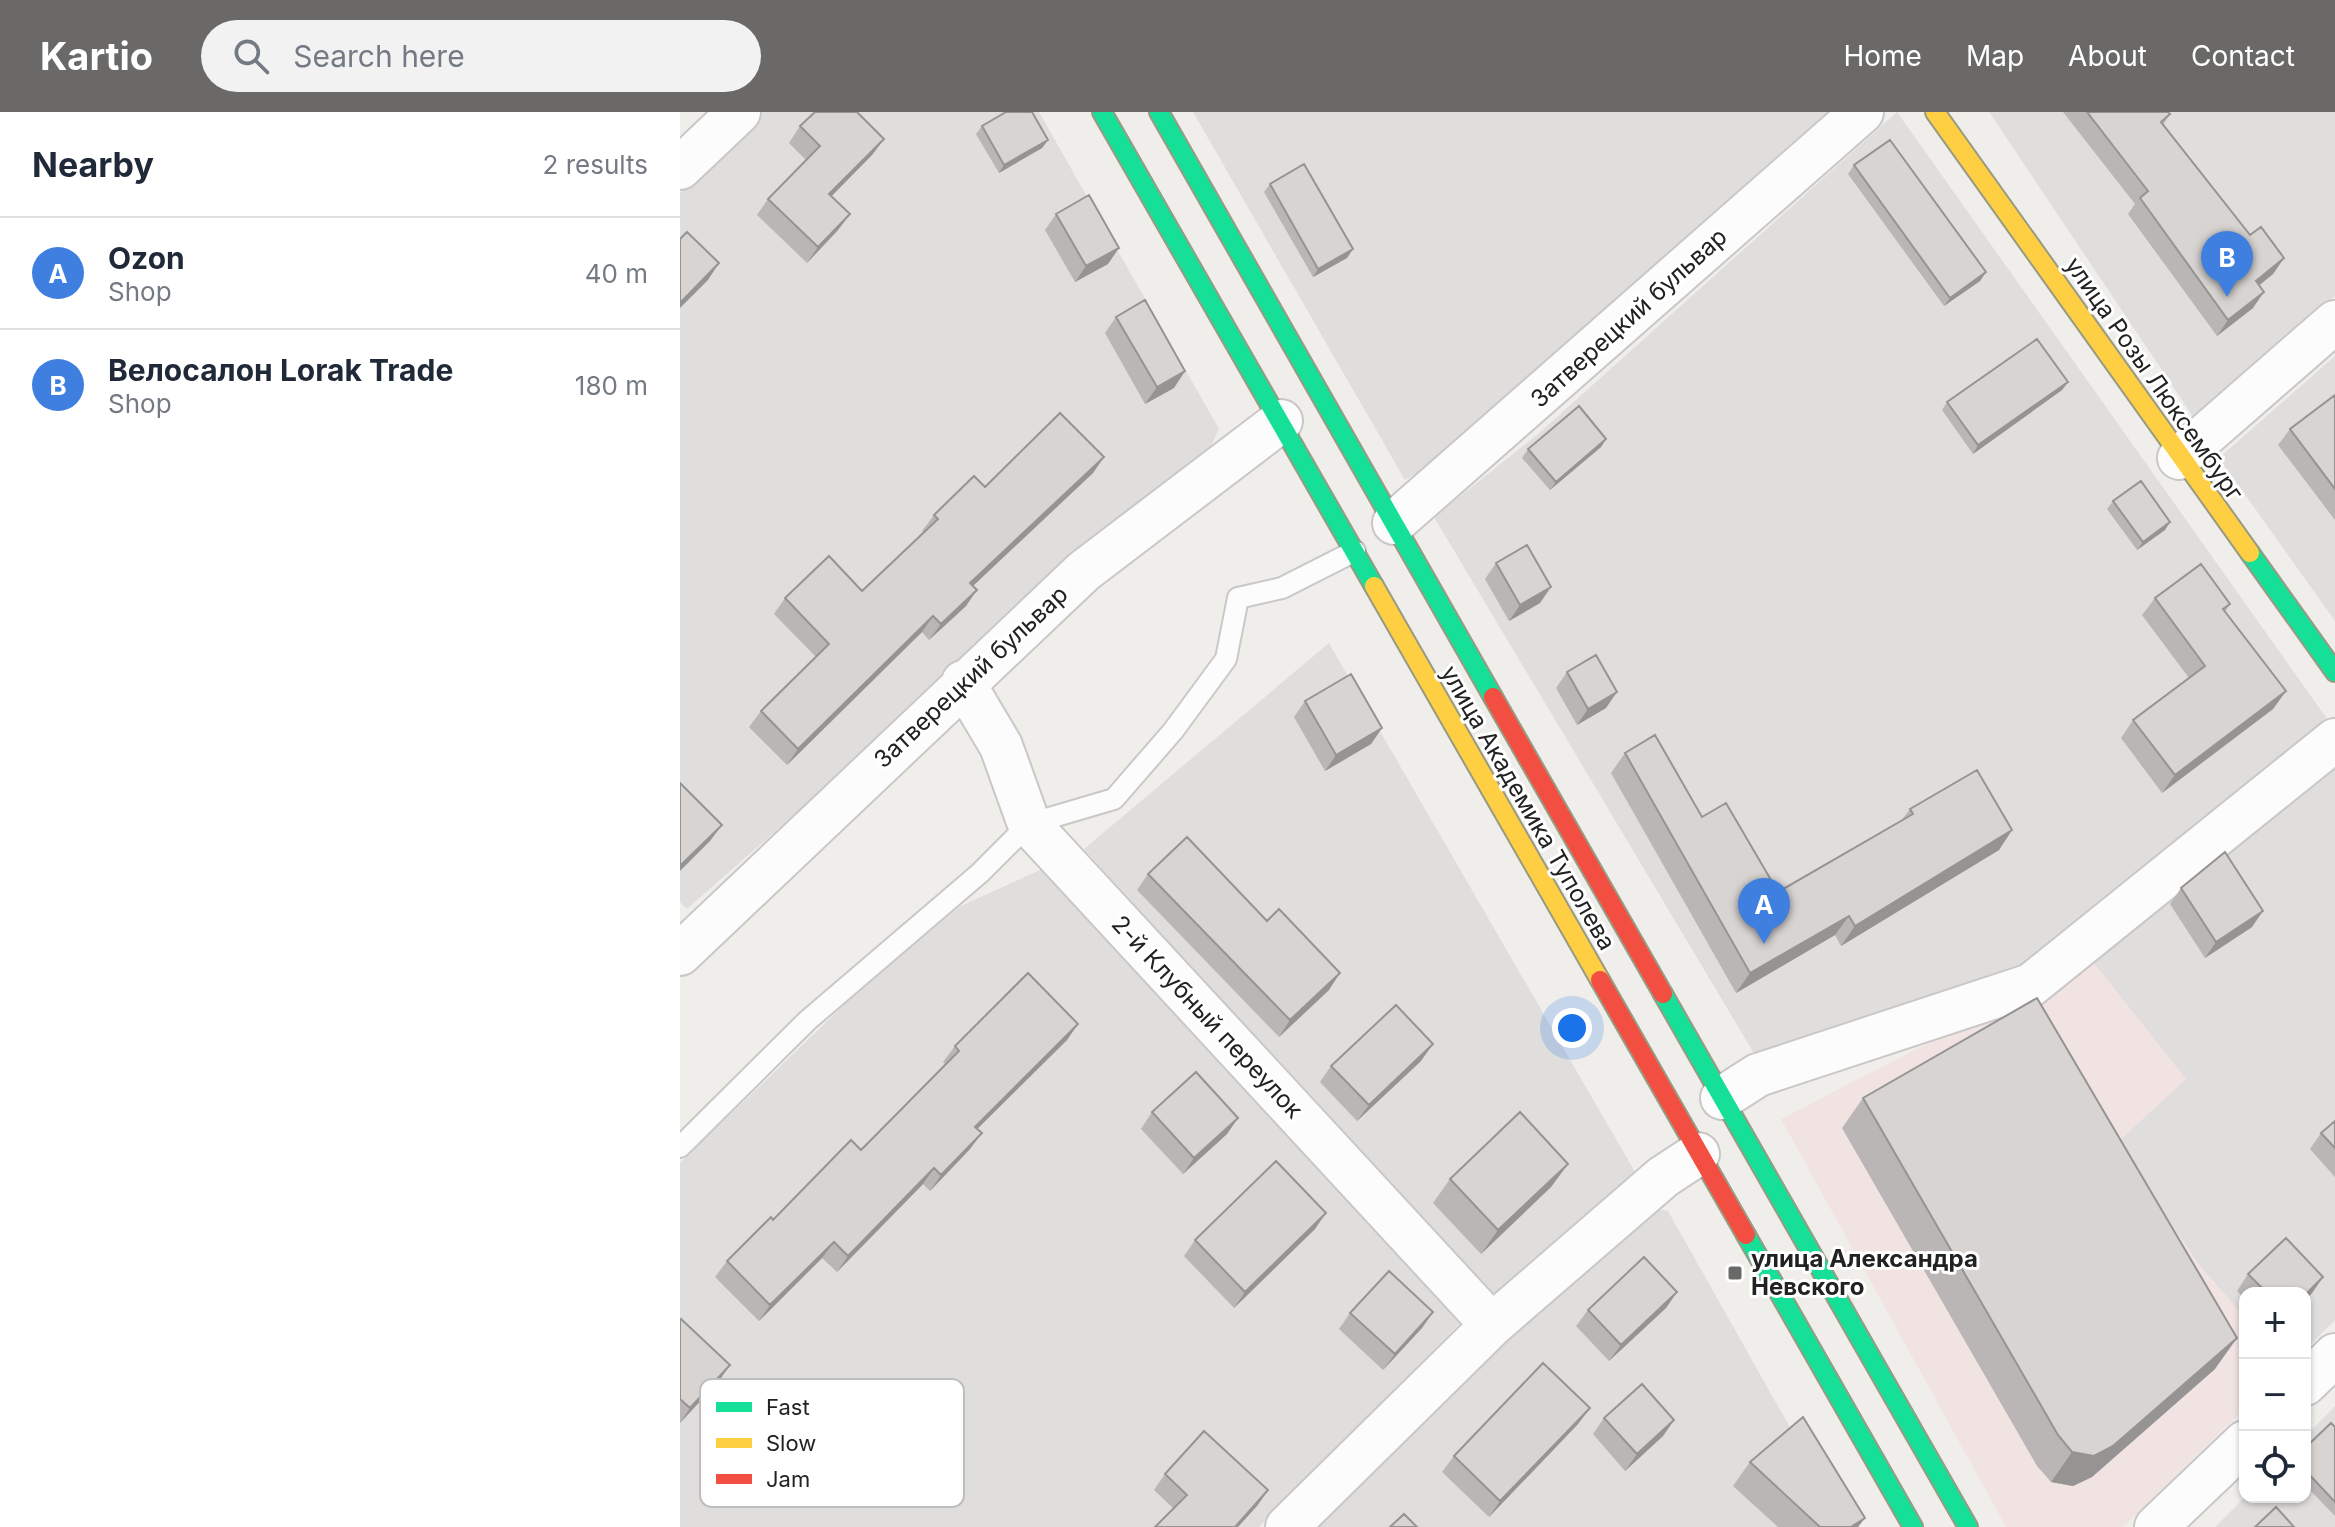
<!DOCTYPE html>
<meta charset="utf-8">
<style>
body{margin:0;font-family:Inter,sans-serif;background:#f2f2f3;color:#1f2937}
.controls{position:absolute;right:24px;bottom:24px;display:grid;overflow:hidden;border-radius:16px;box-shadow:0 2px 6px #0004}
.controls button{width:72px;height:72px;display:grid;place-items:center;padding:0;border:0;border-bottom:2px solid #e0e1e3;background:#fff;color:#1f2937;font:40px sans-serif}
.you{position:absolute;left:892px;top:916px;width:28px;height:28px;margin:-20px;border:6px solid #fff;border-radius:50%;background:#1a73e8;box-shadow:0 0 0 12px #1a73e833}
.badge{display:grid;place-items:center;width:52px;height:52px;border-radius:50%;background:#6a6968;color:#fff;font-size:26px;font-weight:700}
.pin{position:absolute;translate:-50% -66px;filter:drop-shadow(0 2px 4px #0008)}
.pin::after{content:'';position:absolute;top:42px;width:28px;height:24px;background:inherit;clip-path:polygon(0 0,100% 0,50% 100%)}
.list{margin:0;padding:0;list-style:none}
h2{display:flex;justify-content:space-between;align-items:center;height:104px;margin:0;padding:0 32px;font-size:34px}
h2 small{font-size:26px;font-weight:400;color:#747a83}
.list li{display:grid;grid-template-columns:52px 1fr auto;gap:24px;align-items:center;box-sizing:border-box;height:112px;padding:0 32px;border-top:2px solid #e0e1e3}
.list b{display:block;font-size:30px;white-space:nowrap}
.list p{margin:0;font-size:26px;white-space:nowrap;color:#747a83}
.list em{font-size:26px;font-style:normal;color:#747a83}
.icon{flex:none;width:44px;height:44px;fill:none;stroke:currentColor;stroke-width:2;stroke-linecap:round;stroke-linejoin:round}
.map{position:relative;flex:none;width:1655px;height:1415px;overflow:hidden}
header{display:flex;align-items:center;gap:48px;box-sizing:border-box;height:112px;padding:0 40px;background:#6a6968;color:#fff}
header strong{font-size:38px}
nav{display:flex;gap:44px;margin-inline-start:auto;font-size:28px}
.search{width:560px;height:72px;background:#f2f2f3;display:flex;align-items:center;gap:20px;box-sizing:border-box;padding:0 28px;border-radius:44px;color:#747a83;font-size:30px}
main{display:flex}
aside{flex:1;background:#fff}
.map>svg:first-child{display:block}
.residential{fill:#dfdedc}
.commercial{fill:#f1e3e1}
.lines{fill:none;stroke-linecap:round;stroke-linejoin:round}
.lane-casing{stroke:#c9c8c7;stroke-width:24}
.street-casing{stroke:#c9c8c7;stroke-width:46}
.fast-casing{stroke:#999a82;stroke-width:22}
.slow-casing{stroke:#999a82;stroke-width:22}
.jam-casing{stroke:#999a82;stroke-width:22}
.lane{stroke:#fdfcfc;stroke-width:20}
.street{stroke:#fdfcfc;stroke-width:42}
.fast{stroke:#16e098;stroke-width:18}
.slow{stroke:#ffcf43;stroke-width:18}
.jam{stroke:#f24e42;stroke-width:18}
.wall{fill:#b9b6b5}
.shaded-wall{fill:#969493}
.building{fill:#d7d4d2;stroke:#969493;stroke-width:2}
.poi-dot{fill:#6a6968;stroke:#fff;stroke-width:3}
.labels{text-anchor:middle;stroke-width:6;stroke-linejoin:round;paint-order:stroke}
.street-label{font-size:24px;fill:#222;stroke:#fff}
.poi-label{font-size:24px;font-weight:bold;fill:#222;stroke:#fff;text-anchor:start}
.key{fill:#fff;stroke:#bdbdbd;stroke-width:2}
.key-label{font-size:22px;fill:#222}
</style>
<header>
<strong>Kartio</strong>
<div class="search"><svg class="icon" aria-label="search" viewBox="0 0 24 24"><circle cx="10" cy="10" r="6"/><path d="M15 15l6 6"/></svg>Search here</div>
<nav><a>Home</a><a>Map</a><a>About</a><a>Contact</a></nav>
</header>
<main>
<aside>
<h2>Nearby<small>2 results</small></h2>
<ul class="list">
<li><span class="badge" style="background:#3f7fe0">A</span><div><b>Ozon</b><p>Shop</p></div><em>40 m</em></li>
<li><span class="badge" style="background:#3f7fe0">B</span><div><b>Велосалон Lorak Trade</b><p>Shop</p></div><em>180 m</em></li>
</ul>
</aside>
<div class="map">
<svg width="1655" height="1415" viewBox="0 0 1655 1415">
<rect width="100%" height="100%" fill="#f0eeeb"/>
<!-- residential -->
<path class="residential" d="M83,0H359L539,317L530,336L7,797L0,790V81Z
M513,0H1154L796,325L725,368Z
M1217,0L1650,611L1346,854L1075,943L754,405L858,322Z
M1309,0H1655V184L1514,306Z
M1655,244V509L1539,346Z
M649,531L955,1060L812,1188L404,737Z
M1655,633V1208L1625,1238V1181H1565V1206L1520,1154L1436,1032L1411,847Z
M369,754L781,1210L579,1415H0V1051L194,864L281,794Z
M969,1095L988,1099L1166,1415H628L822,1224Z
M1655,1294V1415H1535L1565,1385H1625V1325Z"/>
<!-- commercial -->
<path class="commercial" d="M1411,847L1506,967L1436,1032L1520,1154L1565,1206V1296L1443,1415H1326L1101,1007Z"/>
<g class="lines">
<defs>
<path id="lane" d="M0,1035L128,908L300,761L349,712L434,687L493,619L546,547L558,486L602,476L675,439"/>
<path id="street" d="M0,56L59,0
M1499,346L1655,210
M714,411L1182,0
M283,570L321,634L349,712L812,1213
M0,842L404,459L601,309
M1042,986L1078,963L1351,873L1655,628
M1625,1272L1655,1243
M607,1415L812,1213L983,1065L1018,1042
M1476,1415L1565,1330"/>
<path id="fast" d="M422,0L694,474
M479,0L813,585
M1570,441L1655,560
M983,882L1288,1415
M1066,1123L1233,1415"/>
<path id="slow" d="M1255,0L1570,441
M694,474L920,868"/>
<path id="jam" d="M813,585L983,882
M920,868L1066,1123"/>
</defs>
<!-- lane casing -->
<use href="#lane" class="lane-casing"/>
<!-- street casing -->
<use href="#street" class="street-casing"/>
<!-- fast casing -->
<use href="#fast" class="fast-casing"/>
<!-- slow casing -->
<use href="#slow" class="slow-casing"/>
<!-- jam casing -->
<use href="#jam" class="jam-casing"/>
<!-- lane -->
<use href="#lane" class="lane"/>
<!-- street -->
<use href="#street" class="street"/>
<!-- fast -->
<use href="#fast" class="fast"/>
<!-- slow -->
<use href="#slow" class="slow"/>
<!-- jam -->
<use href="#jam" class="jam"/>
</g>
<!-- wall -->
<path class="wall" d="M1383,0H1488L1490,2L1483,13L1570,123L1604,146L1593,162L1579,173L1573,196L1537,224L1448,102L1455,92Z
M120,14L204,27L192,43L151,84L170,102L158,118L127,151L77,103L88,87L126,48L109,31Z
M302,14L368,28L362,36L319,61L296,22Z
M1174,53L1306,160L1300,169L1264,194L1168,62Z
M590,72L673,137L667,146L633,165L584,80Z
M376,102L428,152L395,170L365,118Z
M436,205L505,259L494,276L465,292L425,221Z
M1388,270L1382,278L1293,342L1262,298L1267,290Z
M1655,283V408L1598,333L1610,317Z
M926,327L921,335L870,378L842,346L848,337Z
M424,345L413,361L293,474L286,494L249,528L242,520L107,653L69,615L81,599L136,545L94,502L105,486L182,479L244,421L242,419L254,403L305,375Z
M1433,389L1485,418L1457,438L1427,397Z
M816,451L860,491L829,509L805,467Z
M1475,486L1550,492L1545,500L1606,579L1593,597L1482,681L1441,626L1453,608L1509,566L1462,503Z
M887,560L926,596L897,613L876,576Z
M625,589L702,616L691,632L645,659L614,605Z
M945,641L1022,705L1098,780L1221,709L1230,697L1332,718L1319,738L1161,834L1155,823L1056,881L931,661Z
M468,762L649,878L599,925L457,778Z
M1501,776L1572,815L1525,846L1490,792Z
M398,912L387,928L297,1017L290,1037L250,1079L243,1072L157,1160L142,1146L79,1209L35,1165L47,1149L93,1108L181,1038L265,952L263,950L275,934Z
M741,949L677,1009L640,970L651,954Z
M1183,986L1535,1257L1412,1365L1393,1374L1371,1370L1357,1354L1162,1016Z
M472,1000L558,1006L547,1022L503,1062L461,1017Z
M1655,1009V1065L1630,1037L1641,1021Z
M888,1052L871,1075L801,1142L753,1091L770,1067Z
M635,1117L554,1196L504,1144L515,1128Z
M1568,1162L1643,1165L1632,1181L1625,1188V1181H1565V1187L1557,1179Z
M997,1180L986,1196L929,1249L896,1214L908,1198Z
M753,1200L742,1216L703,1258L659,1217L670,1201Z
M0,1208L39,1269L0,1311Z
M910,1296L898,1312L809,1405L762,1360L774,1344Z
M924,1306L994,1308L983,1324L945,1359L913,1322Z
M1655,1315V1404L1625,1373V1336Z
M1070,1350L1185,1406L1178,1415H1098L1053,1374Z
M485,1362L588,1378L577,1394L494,1397L474,1378Z"/>
<!-- shaded-wall -->
<path class="shaded-wall" d="M204,27L192,43L138,98L149,82Z
M368,28L362,36L319,61L324,53Z
M170,102L158,118L127,151L138,135Z
M439,136L428,152L395,170L406,154Z
M673,137L667,146L633,165L638,157Z
M1604,146L1593,162L1565,185L1576,169Z
M39,151L28,168L0,196V191Z
M1306,160L1300,169L1264,194L1270,186Z
M1584,180L1573,196L1537,224L1548,208Z
M505,259L494,276L465,292L477,275Z
M1388,270L1382,278L1293,342L1298,333Z
M926,327L921,335L870,378L876,370Z
M424,345L413,361L279,487L290,471Z
M1490,410L1485,418L1457,438L1463,430Z
M871,475L860,491L829,509L840,493Z
M297,478L286,494L249,528L261,512Z
M253,504L242,520L107,653L118,637Z
M1606,579L1593,597L1482,681L1495,663Z
M937,580L926,596L897,613L908,597Z
M702,616L691,632L645,659L656,643Z
M42,713L30,729L0,759V754Z
M1332,718L1319,738L1161,834L1175,814Z
M1583,799L1572,815L1525,846L1536,830Z
M1169,804L1155,823L1056,881L1070,861Z
M660,861L649,878L599,925L610,908Z
M398,912L387,928L283,1031L295,1015Z
M753,932L741,949L677,1009L689,993Z
M558,1006L547,1022L503,1062L514,1046Z
M302,1021L290,1037L250,1079L261,1063Z
M888,1052L871,1075L801,1142L818,1118Z
M254,1056L243,1072L157,1160L168,1144Z
M646,1101L635,1117L554,1196L565,1180Z
M154,1130L142,1146L79,1209L90,1193Z
M1643,1165L1632,1181L1625,1188V1183Z
M997,1180L986,1196L929,1249L941,1233Z
M753,1200L742,1216L703,1258L715,1242Z
M1557,1226L1535,1257L1412,1365L1393,1374L1371,1370L1392,1340Z
M50,1253L39,1269L0,1311L10,1296Z
M910,1296L898,1312L809,1405L820,1389Z
M994,1308L983,1324L945,1359L957,1342Z
M588,1378L577,1394L558,1415H555Z
M1185,1406L1178,1415H1171Z"/>
<!-- building -->
<path class="building" d="M135,0H177L204,27L149,82L170,102L138,135L88,87L140,34L120,14Z
M326,0H352L368,28L324,53L302,14Z
M1407,0H1488L1490,2L1481,10L1570,123L1581,115L1604,146L1576,169L1584,180L1548,208L1460,86L1468,79Z
M1210,28L1306,160L1270,186L1174,53Z
M624,52L673,137L638,157L590,72Z
M409,83L439,136L406,154L376,102Z
M7,120L39,151L0,191V127Z
M465,188L505,259L477,275L436,205Z
M1357,227L1388,270L1298,333L1267,290Z
M1655,283V377L1610,317Z
M899,294L926,327L876,370L848,337Z
M380,301L424,345L290,471L297,478L261,512L253,504L118,637L81,599L149,532L105,486L149,444L182,479L258,407L254,403L294,364L305,375Z
M1461,369L1490,410L1463,430L1433,389Z
M847,433L871,475L840,493L816,451Z
M1521,452L1550,492L1543,497L1606,579L1495,663L1453,608L1525,554L1475,486Z
M916,543L937,580L908,597L887,560Z
M671,562L702,616L656,643L625,589Z
M975,623L1022,705L1046,691L1098,780L1233,702L1230,697L1297,658L1332,718L1175,814L1169,804L1070,861L945,641Z
M0,671L42,713L0,754Z
M507,725L587,809L599,797L660,861L610,908L468,762Z
M1545,740L1583,799L1536,830L1501,776Z
M348,861L398,912L295,1015L302,1021L261,1063L254,1056L168,1144L154,1130L90,1193L47,1149L91,1105L93,1108L171,1028L181,1038L279,939L275,934Z
M1357,886L1557,1226L1433,1334L1414,1344L1392,1340L1378,1323L1183,986Z
M716,893L753,932L689,993L651,954Z
M516,960L558,1006L514,1046L472,1000Z
M840,1000L888,1052L818,1118L770,1067Z
M1655,1009V1036L1641,1021Z
M596,1049L646,1101L565,1180L515,1128Z
M1606,1126L1643,1165L1625,1183V1181H1587L1568,1162Z
M964,1145L997,1180L941,1233L908,1198Z
M709,1159L753,1200L715,1242L670,1201Z
M1,1207L50,1253L10,1296L0,1287V1208Z
M863,1251L910,1296L820,1389L774,1344Z
M962,1272L994,1308L957,1342L924,1306Z
M1123,1305L1185,1406L1171,1415H1140L1070,1350Z
M1651,1311L1655,1315V1390L1625,1358V1336Z
M524,1319L588,1378L555,1415H475L507,1383L485,1362Z
M1596,1395L1614,1415H1575Z
M724,1402L737,1415H710Z"/>
<!-- markers -->
<rect class="poi-dot" x="1047" y="1153" width="16" height="16" rx="4"/>
<g class="labels">
<!-- street labels -->
<g class="street-label">
<text transform="translate(949 206) rotate(-42)" y="8">Затверецкий бульвар</text>
<text transform="translate(1474 267) rotate(55)" y="8">улица Розы Люксембург</text>
<text transform="translate(291 565) rotate(-43)" y="8">Затверецкий бульвар</text>
<text transform="translate(848 696) rotate(60)" y="8">улица Академика Туполева</text>
<text transform="translate(527 905) rotate(47)" y="8">2-й Клубный переулок</text>
</g>
<!-- poi labels -->
<g class="poi-label">
<text x="1071" y="1155">улица Александра<tspan x="1071" dy="28">Невского</tspan></text>
</g>
</g>
<!-- legend -->
<rect x="20" y="1267" width="264" height="128" rx="12" class="key"/>
<rect x="36" y="1290" width="36" height="10" fill="#16e098"/>
<rect x="36" y="1326" width="36" height="10" fill="#ffcf43"/>
<rect x="36" y="1362" width="36" height="10" fill="#f24e42"/>
<g class="key-label">
<text x="86" y="1303">Fast</text>
<text x="86" y="1339">Slow</text>
<text x="86" y="1375">Jam</text>
</g>
</svg>
<div class="controls">
<button>+</button>
<button>−</button>
<button><svg class="icon" aria-label="locate" viewBox="0 0 24 24"><circle cx="12" cy="12" r="6"/><path d="M12 2v4M12 18v4M2 12h4M18 12h4"/></svg></button>
</div>
<div class="you"></div>
<div class="pin badge" style="left:1084px;top:832px;background:#3f7fe0">A</div>
<div class="pin badge" style="left:1547px;top:185px;background:#3f7fe0">B</div>
</div>
</main>
